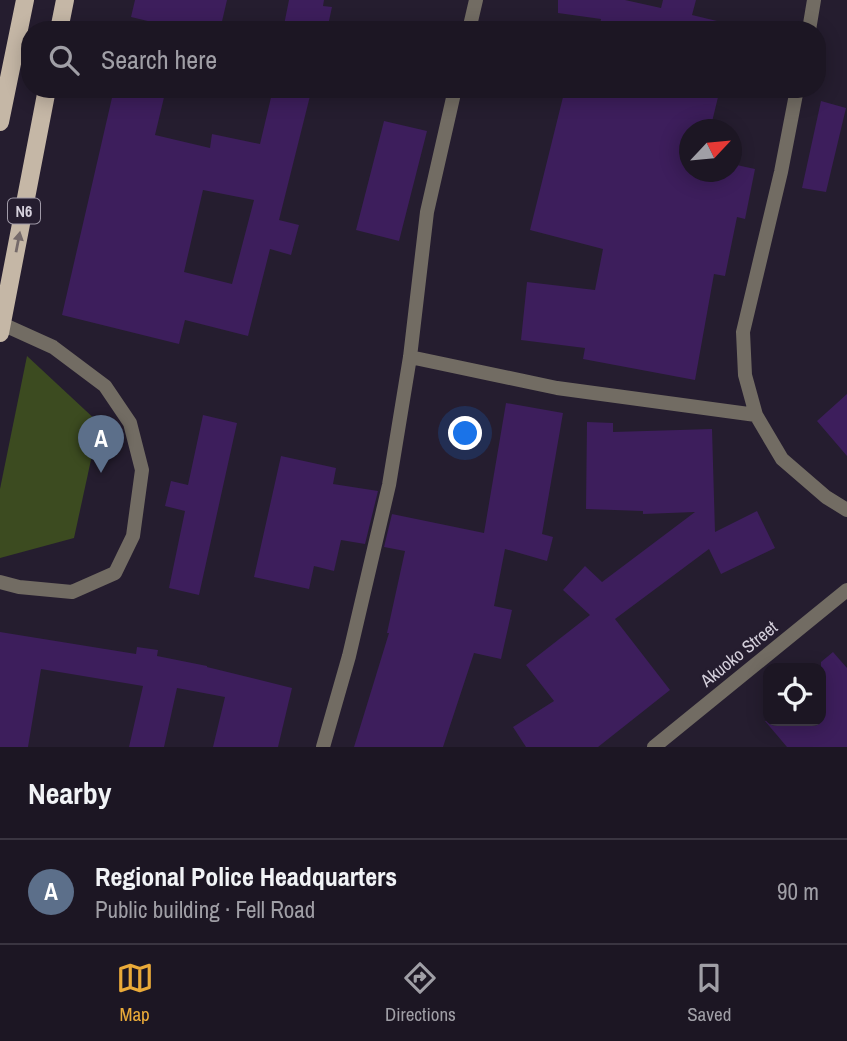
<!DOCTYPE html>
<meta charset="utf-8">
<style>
body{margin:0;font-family:"Archivo Narrow",sans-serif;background:#292330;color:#f1f3f6}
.controls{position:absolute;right:21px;bottom:21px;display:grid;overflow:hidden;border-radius:14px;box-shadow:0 4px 18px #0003}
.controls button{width:63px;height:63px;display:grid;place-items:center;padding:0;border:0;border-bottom:2px solid #3a3541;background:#1c1623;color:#f1f3f6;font:35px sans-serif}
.compass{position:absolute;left:679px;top:119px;width:63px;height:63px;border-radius:50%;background:#1c1623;box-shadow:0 4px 18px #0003;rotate:64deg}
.you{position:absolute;left:466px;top:434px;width:24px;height:24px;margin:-18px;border:5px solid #fff;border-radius:50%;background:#1a73e8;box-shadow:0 0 0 10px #1a73e833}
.badge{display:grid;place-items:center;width:46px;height:46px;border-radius:50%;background:#eaaa39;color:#fff;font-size:23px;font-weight:700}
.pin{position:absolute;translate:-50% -58px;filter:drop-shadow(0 2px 4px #0008)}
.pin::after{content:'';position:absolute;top:37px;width:24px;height:21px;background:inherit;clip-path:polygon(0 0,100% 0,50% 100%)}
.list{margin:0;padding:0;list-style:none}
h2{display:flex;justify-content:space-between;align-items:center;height:91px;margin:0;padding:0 28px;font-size:30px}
h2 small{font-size:23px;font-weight:400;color:#a09fa6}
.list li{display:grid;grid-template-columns:46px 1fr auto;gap:21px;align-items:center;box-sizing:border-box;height:105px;padding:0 28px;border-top:2px solid #3a3541}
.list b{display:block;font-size:26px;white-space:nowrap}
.list p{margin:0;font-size:23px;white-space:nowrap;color:#a09fa6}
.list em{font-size:23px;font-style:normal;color:#a09fa6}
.icon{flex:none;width:38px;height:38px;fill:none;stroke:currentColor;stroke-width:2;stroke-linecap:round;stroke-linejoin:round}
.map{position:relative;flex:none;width:847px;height:747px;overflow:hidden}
.search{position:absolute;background:#1c1623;box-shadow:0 4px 18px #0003;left:21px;right:21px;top:21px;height:77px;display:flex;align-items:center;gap:18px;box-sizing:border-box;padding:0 24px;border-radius:28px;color:#a09fa6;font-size:26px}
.sheet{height:196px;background:#1c1623}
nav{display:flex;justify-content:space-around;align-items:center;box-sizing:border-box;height:98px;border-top:2px solid #3a3541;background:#1c1623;font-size:19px;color:#a09fa6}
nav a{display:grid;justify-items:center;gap:4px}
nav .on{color:#eaaa39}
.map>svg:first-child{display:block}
.green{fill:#3c4b20}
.building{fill:#3d1e5c;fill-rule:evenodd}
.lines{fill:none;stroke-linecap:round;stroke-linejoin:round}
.lane{stroke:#726c63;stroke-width:14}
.street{stroke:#726c63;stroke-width:14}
.primary{stroke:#c5b7a6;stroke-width:18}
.oneway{fill:#756a6a}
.labels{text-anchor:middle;stroke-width:5;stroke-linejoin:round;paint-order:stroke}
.shield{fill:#251d2f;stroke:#a09aa8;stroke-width:2}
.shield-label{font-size:16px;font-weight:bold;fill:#d5d0dc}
.street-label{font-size:18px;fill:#d5d0dc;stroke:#251d2f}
</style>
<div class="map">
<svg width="847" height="747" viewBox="0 0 847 747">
<rect width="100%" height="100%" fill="#251d2f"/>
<!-- green -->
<path class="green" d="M27,356L99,423L74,538L0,558V489Z"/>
<!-- building -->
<path class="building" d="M135,0H227L220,30H185L131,17Z
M289,0H324L323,6L332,7L327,30H283Z
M558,0H625L661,8L663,0H696L692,15L717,21L716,30H599L601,19L558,13Z
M114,89H166L155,135L210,148L212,134L260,144L273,89H282L310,96L279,220L299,225L291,255L270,249L248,336L185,320L179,344L62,315ZM203,190L254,200L232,284L184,272Z
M565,89H662L687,95L688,89H720L710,130H690V172H732V164L755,169L745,219L737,217L725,276L714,274L695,380L583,359L585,348L521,340L527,282L595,290L603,249L530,230Z
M821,101L846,108L826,192L802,188Z
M384,121L427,131L399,241L356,230Z
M847,394V456L817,421Z
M506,403L563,413L542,534L553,537L547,561L505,549L494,606L512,610L501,659L474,653L443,747H354L389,633H387L405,551L384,547L392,514L484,533Z
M203,415L237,423L199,595L169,588L185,511L165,506L171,481L188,485Z
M587,422L613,423V432L712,429L715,532L757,511L775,548L721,574L709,549L615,619L670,690L598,747H526L513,727L554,701L526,665L590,615L563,590L585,566L602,582L695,512L643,514V511L586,509Z
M281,456L336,468L333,484L378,491L365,544L341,540L334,571L314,566L309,589L254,577Z
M0,632L136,654L137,647L158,650L157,656L207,666V667L292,688L278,747H213L225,697L177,688L164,747H129L143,686L41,669L28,747H0Z
M833,652L847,668V747H787L765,721H821V662Z"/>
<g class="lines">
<!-- lane -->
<path class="lane" d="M0,582L19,587L72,592L115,573L133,536L142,470L130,423L105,386L53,347L2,324"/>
<!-- street -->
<path class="street" d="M469,30L476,0
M809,30L814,0
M797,89L781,172L743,332L745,375L756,415L782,459L826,497L847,510
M410,357L557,388L756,415
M323,747L349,656L389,485L410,357L427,212L455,89
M654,747L847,590"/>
<!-- primary -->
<path class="primary" d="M59,30L65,0
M0,122L25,0
M0,333L47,89"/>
</g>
<!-- one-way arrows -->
<defs><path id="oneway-solid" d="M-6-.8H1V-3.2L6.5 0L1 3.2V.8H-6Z" transform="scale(1.75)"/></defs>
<use class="oneway" href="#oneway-solid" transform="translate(18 242) rotate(-79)"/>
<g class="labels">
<!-- shield labels -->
<rect class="shield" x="8" y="198.5" width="32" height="25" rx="5"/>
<g class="shield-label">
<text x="24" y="217">N6</text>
</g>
<!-- street labels -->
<g class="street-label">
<text transform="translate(739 654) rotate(-39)" y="6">Akuoko Street</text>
</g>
</g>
</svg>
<div class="controls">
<button><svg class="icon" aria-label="locate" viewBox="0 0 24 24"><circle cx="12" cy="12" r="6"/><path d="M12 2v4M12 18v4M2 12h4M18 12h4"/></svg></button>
</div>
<svg class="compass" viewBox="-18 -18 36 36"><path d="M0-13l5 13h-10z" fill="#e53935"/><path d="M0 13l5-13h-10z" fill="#a09fa6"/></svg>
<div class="you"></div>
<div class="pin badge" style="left:101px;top:473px;background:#5c6f8a">A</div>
<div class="search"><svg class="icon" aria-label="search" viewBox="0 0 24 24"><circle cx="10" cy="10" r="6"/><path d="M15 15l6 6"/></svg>Search here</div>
</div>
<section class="sheet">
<h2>Nearby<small></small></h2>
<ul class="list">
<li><span class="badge" style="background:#5c6f8a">A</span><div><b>Regional Police Headquarters</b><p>Public building · Fell Road</p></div><em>90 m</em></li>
</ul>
</section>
<nav>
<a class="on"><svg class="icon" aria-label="map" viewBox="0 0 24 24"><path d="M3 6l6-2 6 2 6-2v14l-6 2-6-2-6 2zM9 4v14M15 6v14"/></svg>Map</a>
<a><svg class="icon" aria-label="directions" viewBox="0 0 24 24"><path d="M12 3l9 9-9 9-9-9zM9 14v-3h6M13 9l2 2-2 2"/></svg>Directions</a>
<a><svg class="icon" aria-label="saved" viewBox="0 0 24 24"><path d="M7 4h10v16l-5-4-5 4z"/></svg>Saved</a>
</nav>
